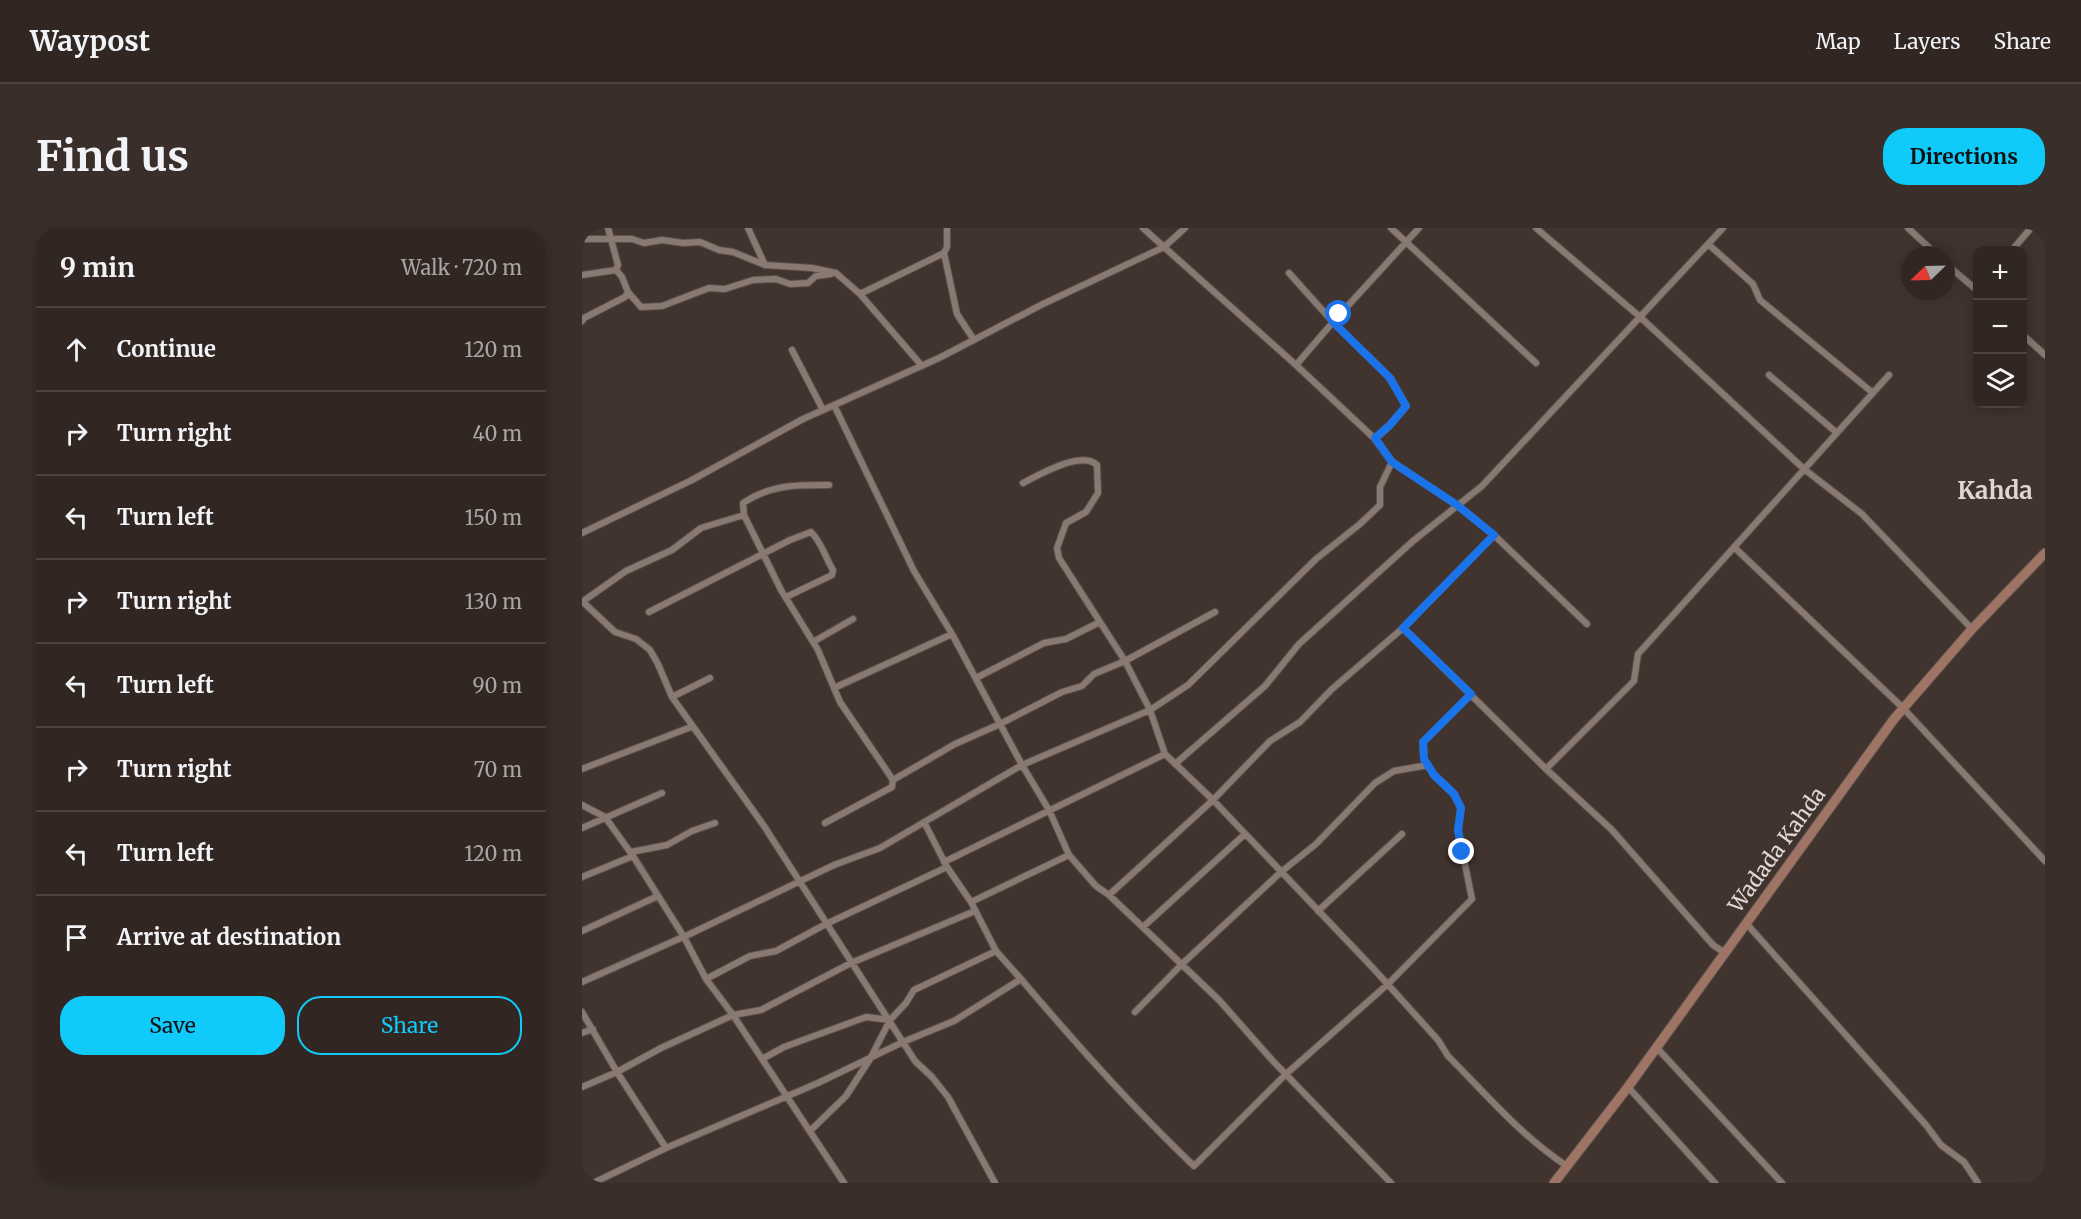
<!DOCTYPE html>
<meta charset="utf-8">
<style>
body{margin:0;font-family:Merriweather,serif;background:#392e2a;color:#f1f3f6}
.controls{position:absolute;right:18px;top:18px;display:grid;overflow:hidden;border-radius:12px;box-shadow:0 3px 15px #0003}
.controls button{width:54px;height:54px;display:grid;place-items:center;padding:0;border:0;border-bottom:2px solid #4c4340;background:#312622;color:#f1f3f6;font:30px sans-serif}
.compass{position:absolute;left:1319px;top:18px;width:54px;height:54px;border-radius:50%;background:#312622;box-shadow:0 3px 15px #0003;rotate:247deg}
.stop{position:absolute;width:18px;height:18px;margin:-14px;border:4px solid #1a73e8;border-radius:50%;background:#fff}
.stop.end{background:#1a73e8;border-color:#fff;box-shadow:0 2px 6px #0008}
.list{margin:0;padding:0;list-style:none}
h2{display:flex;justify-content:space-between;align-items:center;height:78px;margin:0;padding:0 24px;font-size:26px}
h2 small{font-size:20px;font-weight:400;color:#a8a5a5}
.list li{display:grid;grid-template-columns:39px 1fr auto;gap:18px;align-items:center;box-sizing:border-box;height:84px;padding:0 24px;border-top:2px solid #4c4340}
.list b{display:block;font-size:22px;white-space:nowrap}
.list em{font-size:20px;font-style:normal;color:#a8a5a5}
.actions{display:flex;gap:12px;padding:18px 24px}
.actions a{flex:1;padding:14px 0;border:2px solid #10cafa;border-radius:24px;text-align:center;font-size:21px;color:#10cafa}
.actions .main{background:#10cafa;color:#111}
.icon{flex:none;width:33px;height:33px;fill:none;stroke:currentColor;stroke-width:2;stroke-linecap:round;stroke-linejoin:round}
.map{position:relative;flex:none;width:1463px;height:955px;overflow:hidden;border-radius:24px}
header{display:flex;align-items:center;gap:36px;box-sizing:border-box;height:84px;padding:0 30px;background:#312622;border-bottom:2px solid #4c4340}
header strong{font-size:28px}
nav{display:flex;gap:33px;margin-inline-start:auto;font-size:21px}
.intro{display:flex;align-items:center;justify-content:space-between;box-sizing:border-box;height:144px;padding:0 36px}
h1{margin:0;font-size:42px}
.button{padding:15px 27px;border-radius:24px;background:#10cafa;color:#111;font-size:21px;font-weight:700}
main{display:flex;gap:36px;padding:0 36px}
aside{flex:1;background:#312622;border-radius:24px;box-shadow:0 3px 15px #0003}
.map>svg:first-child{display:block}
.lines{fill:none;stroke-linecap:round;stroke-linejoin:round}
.street-casing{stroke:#5b504b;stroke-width:8}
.secondary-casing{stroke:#5b504b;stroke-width:11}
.street{stroke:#897973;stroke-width:6}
.secondary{stroke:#9e7464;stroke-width:9}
.route{stroke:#1a73e8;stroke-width:8}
.labels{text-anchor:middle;stroke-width:4.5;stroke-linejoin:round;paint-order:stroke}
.street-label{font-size:21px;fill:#e0d7d4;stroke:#41332e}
.quarter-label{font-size:24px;font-weight:bold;fill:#e0d7d4;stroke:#41332e}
</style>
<header>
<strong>Waypost</strong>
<nav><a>Map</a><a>Layers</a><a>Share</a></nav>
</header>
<div class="intro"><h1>Find us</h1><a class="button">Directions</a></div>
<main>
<aside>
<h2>9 min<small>Walk · 720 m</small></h2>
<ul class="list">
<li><svg class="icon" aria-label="ahead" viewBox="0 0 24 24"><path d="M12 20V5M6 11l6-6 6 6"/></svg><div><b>Continue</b></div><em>120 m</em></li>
<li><svg class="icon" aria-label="right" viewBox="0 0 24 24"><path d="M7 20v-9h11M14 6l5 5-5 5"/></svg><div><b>Turn right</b></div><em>40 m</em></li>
<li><svg class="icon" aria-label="left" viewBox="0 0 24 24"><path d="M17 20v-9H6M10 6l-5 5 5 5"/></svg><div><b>Turn left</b></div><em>150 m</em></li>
<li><svg class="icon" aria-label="right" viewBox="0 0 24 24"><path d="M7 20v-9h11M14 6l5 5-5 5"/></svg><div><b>Turn right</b></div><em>130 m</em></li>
<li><svg class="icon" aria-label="left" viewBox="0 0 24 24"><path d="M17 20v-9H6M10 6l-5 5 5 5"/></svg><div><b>Turn left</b></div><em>90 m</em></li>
<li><svg class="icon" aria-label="right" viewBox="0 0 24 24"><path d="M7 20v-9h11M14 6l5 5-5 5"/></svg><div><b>Turn right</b></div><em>70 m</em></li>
<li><svg class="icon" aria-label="left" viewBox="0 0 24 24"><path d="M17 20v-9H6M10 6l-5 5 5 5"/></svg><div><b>Turn left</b></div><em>120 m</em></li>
<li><svg class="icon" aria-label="arrive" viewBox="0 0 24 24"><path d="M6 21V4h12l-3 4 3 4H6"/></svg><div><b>Arrive at destination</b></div></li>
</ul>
<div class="actions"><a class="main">Save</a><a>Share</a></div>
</aside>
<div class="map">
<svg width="1463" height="955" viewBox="0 0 1463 955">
<rect width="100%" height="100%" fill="#41332e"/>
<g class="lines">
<defs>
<path id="street" d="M26,0L36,37L34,42
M166,0L183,37
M809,0L954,135
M954,0L1057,88L1222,241L1280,286L1390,401
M1326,0L1355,27
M0,9L4,11H50L62,15L80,12L101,15L118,14L137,22L151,24L183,37L230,40L254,45L278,66L340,138
M1126,16L1171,56L1178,72L1291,165
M1430,22L1449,0
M362,25L375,86L392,112
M1364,36L1396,63
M707,45L751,94L714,137
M0,47L34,42L40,49L46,64L59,79L80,78L127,60L143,61L171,52L194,51L208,56L226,55L234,48L249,46
M278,66L362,25L365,19V0
M0,93L2,90L43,69L46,64
M1440,106L1463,127
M210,122L241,182
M1187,147L1255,205
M252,177L332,343L370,406
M793,211L808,197L824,178L808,150L751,94L837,0
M810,234L875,277L912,307L1005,396
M441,255C457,247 499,222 515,237L516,265L504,284L484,295L475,320L477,330L543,433L568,482L583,526L631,572L790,739L856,812L866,828C904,866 940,909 985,938
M247,257C214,257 190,256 161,275L162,287L199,362L236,422L258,474L311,552
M0,305L110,252L221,191L357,130L461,76L582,19L561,0
M1152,319L1321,480L1463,633
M0,374L44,343L90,322L119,300L162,287
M1,374L33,404L54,411L68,422L76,436L90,469L182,598L333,833L350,849L366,869L413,955
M67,384L208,312L229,304C240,315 243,329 251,342L250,347L204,369
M821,400L964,541L1030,602L1131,717L1143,725
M231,414L271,391
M394,450L462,415L484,411L518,394
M252,460L370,406L440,537L568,482L606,457L734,331L778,296L798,277V259L810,234L793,211L714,137L582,19L603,0
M90,469L128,450
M593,536L683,458L717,416L831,313L900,258L1141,0
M0,541L109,499
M964,541L1052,453L1056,426L1307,147
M0,577L23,589L51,628L102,709L124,751L151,787L262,955
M342,594L365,639L389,674L414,723L439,751
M243,595L310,559L311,552L373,516L418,496L480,464L500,458L512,446L543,433L633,384
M0,600L80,565
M49,624L85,617L110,603L133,595
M362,634L583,526
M0,649L51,628
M527,667L631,572L688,513L718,494L750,461L821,400L912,307
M389,674L487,627
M736,683L820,606
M1164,695L1344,897L1359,917L1382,934L1396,955
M561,699L663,606
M0,703L76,668
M124,751L168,728L194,723L244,696L365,639
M0,754L110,705L252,637L298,620L440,537L467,582L487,627L514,658L527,667L637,772L690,832L809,955
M0,784L35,844L84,920
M553,784L600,736L699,644L734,616L793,555L812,543L846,537
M0,805L11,801
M1075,820L1200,955
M180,831L202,819L284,789L308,792
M0,859L35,844L79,820L151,787L179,782L269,735L393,683
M1046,859L1133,955
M228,903L264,868L288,831L308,792L324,775L332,762L414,723
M11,955L84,920L236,855L321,814L372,793L439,751C494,816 550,879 612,938L703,847L806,756L890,671L876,602L879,580L872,566L852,547L842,531L841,514L889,466"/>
<path id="secondary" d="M972,955L1046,859L1312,491L1390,401L1463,325"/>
</defs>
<!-- street casing -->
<use href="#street" class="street-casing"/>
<!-- secondary casing -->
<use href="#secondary" class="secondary-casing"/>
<!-- street -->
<use href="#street" class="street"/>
<!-- secondary -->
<use href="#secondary" class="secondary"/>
</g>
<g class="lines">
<!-- route -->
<path class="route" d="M757,86L751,94L808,150L824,178L808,197L793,210L810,234L875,277L912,307L821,400L889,466L841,514L842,531L852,547L872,566L879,580L876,602L880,624"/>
</g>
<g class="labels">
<!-- street labels -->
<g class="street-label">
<text transform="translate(1195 622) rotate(-54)" y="7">Wadada Kahda</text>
</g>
<!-- quarter labels -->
<g class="quarter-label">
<text x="1413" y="271">Kahda</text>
</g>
</g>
</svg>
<div class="controls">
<button>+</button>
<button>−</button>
<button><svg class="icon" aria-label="layers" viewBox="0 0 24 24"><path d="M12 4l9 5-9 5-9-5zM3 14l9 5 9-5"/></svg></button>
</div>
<svg class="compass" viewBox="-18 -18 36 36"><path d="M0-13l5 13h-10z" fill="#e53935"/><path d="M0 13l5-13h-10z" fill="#a8a5a5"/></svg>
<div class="stop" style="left:757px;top:86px"></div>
<div class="stop end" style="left:880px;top:624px"></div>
</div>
</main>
